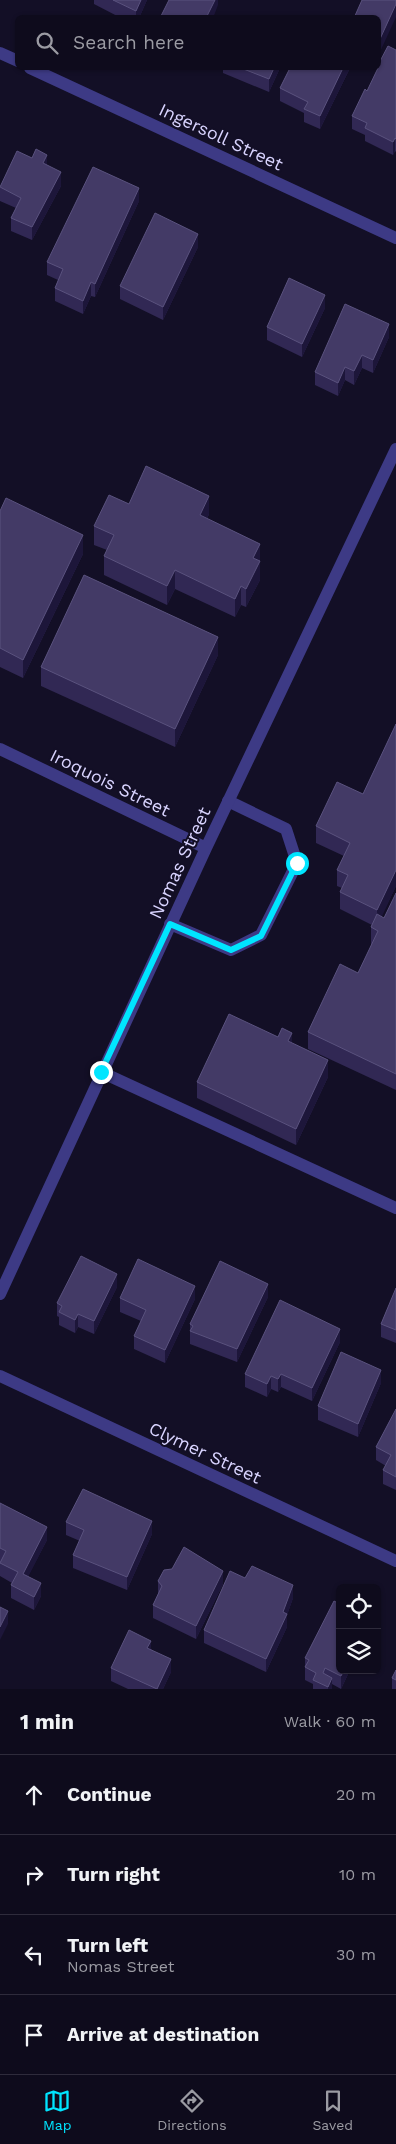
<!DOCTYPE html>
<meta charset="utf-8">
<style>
body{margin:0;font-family:"Work Sans",sans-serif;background:#171425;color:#f1f3f6}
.controls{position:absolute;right:15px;bottom:15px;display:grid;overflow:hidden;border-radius:8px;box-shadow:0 1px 4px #0004}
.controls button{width:45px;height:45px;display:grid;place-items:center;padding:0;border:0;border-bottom:1px solid #2e2b3b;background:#0e0b1c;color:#f1f3f6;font:25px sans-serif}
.stop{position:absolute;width:15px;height:15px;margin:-11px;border:4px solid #00e5ff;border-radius:50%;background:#fff}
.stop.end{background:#00e5ff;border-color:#fff;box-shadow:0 1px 5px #0008}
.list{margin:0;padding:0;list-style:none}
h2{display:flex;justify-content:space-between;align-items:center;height:65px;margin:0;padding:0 20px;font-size:21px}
h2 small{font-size:16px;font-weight:400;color:#9b9ba3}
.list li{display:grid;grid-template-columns:32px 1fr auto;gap:15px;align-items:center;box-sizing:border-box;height:80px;padding:0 20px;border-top:1px solid #2e2b3b}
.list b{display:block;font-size:19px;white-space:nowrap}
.list p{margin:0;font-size:16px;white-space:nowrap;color:#9b9ba3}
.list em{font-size:16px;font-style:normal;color:#9b9ba3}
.icon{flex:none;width:28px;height:28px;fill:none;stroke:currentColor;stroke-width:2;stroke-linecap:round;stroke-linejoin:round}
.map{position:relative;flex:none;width:396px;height:1689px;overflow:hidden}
.search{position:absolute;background:#0e0b1c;box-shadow:0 1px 4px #0004;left:15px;right:15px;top:15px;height:55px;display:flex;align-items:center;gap:12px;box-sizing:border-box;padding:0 18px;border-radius:8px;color:#9b9ba3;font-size:19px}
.sheet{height:385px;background:#0e0b1c}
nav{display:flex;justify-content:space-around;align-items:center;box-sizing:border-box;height:70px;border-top:1px solid #2e2b3b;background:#0e0b1c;font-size:14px;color:#9b9ba3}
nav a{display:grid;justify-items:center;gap:2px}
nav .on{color:#00e5ff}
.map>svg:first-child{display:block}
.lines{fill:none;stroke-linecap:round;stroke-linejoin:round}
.lane{stroke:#3d3a85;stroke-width:12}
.street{stroke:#3d3a85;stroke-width:12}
.wall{fill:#312854}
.shaded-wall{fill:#1d163a}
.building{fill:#433a66;stroke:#5a527e}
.route{stroke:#00e5ff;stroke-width:6}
.labels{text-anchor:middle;stroke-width:4;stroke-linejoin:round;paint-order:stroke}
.street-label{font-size:18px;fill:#d9d4ff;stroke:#130f26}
</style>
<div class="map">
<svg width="396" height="1689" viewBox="0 0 396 1689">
<rect width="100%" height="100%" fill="#130f26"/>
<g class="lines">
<!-- lane -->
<path class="lane" d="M170,924L231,950L261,935L297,863L286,829L228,801
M101,1072L396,1208"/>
<!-- street -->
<path class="street" d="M0,53L18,61
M30,68L396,238
M0,749L206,848
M0,1294L206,848L396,449
M0,1376L396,1561"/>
</g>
<!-- wall -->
<path class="wall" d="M94,0H147L139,18H121L94,4Z
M396,0L380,52L378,51V18Z
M396,50V152L395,151L393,155L365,141V135L352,129V116L367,91Z
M223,68H280L269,92L223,73Z
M290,68H350L320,129L304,122V113L280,101V88Z
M47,166L61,186L32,240L11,231V218L16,208L0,201V188Z
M139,201L95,297L91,296L83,314L55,301V288L58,280L47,275V262Z
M198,247L163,320L120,299V286Z
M325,308L302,357L267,340V327Z
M389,337L373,373L362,368L354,385L345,380L338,396L315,385V372Z
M129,504L209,514L207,519L260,544V580L246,607L241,605L235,617L175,589L167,605L104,575V556L107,550L94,545V526Z
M0,511L83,554L23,678L0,667Z
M218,655L175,747L41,686V667Z
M396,724V886L381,917L384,918L396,893V1090L308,1049V1032L358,973L372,944H371V927L372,925L340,909V892L342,888L337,886V870L344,856L316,843V826L363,794Z
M278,1037L292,1043L328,1077L296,1145L197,1098V1082Z
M117,1287L94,1334L78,1327L75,1333L59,1325V1317L57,1316V1303Z
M396,1288V1343L381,1337V1324Z
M268,1297L237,1362L190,1344V1324Z
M120,1298L195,1299L165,1363L134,1349V1336L141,1321L120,1312Z
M340,1342L312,1401L281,1387L278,1392L271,1389L267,1397L245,1387V1374Z
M381,1383L358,1437L318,1420V1406Z
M396,1409V1490L383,1484V1470L386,1466L376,1460V1447Z
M0,1503L47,1540L28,1576L41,1596L34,1610L11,1598V1585L12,1583L0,1576Z
M66,1522L152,1534L127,1590L73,1568V1555L80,1541L66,1535Z
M158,1581L223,1584L196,1639L153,1618V1605L158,1594Z
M293,1598L287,1615V1627L266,1672L204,1643V1630Z
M151,1649L171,1672L163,1689H128L111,1681V1668Z
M305,1658L350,1670L341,1689L332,1684V1689H313V1684L305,1680Z
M396,1670V1689H392V1678Z"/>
<!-- shaded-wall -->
<path class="shaded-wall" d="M141,0H147L139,18H136V11Z
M215,0H218V5L213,18H206Z
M396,4V17L380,52V39Z
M274,68H280L269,92V79Z
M343,68H350L320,129V116Z
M395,138V151L393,155V142Z
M47,155V168L43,163Z
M61,172V186L32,240V227Z
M139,188V201L95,297V284Z
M198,234V247L163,320V307Z
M91,282V296L83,314V301Z
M325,295V308L302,357V344Z
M389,324V337L373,373V360Z
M362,355V368L354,385V371Z
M345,367V380L338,396V383Z
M209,496V514L200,534V515Z
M83,535V554L23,678V660Z
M260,544V580L246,607V589L253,558Z
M175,570V589L167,605V586Z
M241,586V605L235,617V599Z
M218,637V655L175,747V729Z
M396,870V886L377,927V910Z
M292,1033V1049L288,1041Z
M328,1060V1077L296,1145V1129Z
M117,1274V1287L94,1334V1321Z
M268,1284V1297L237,1362V1349Z
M195,1286V1299L165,1363V1350Z
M78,1314V1327L75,1333V1320Z
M340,1329V1342L312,1401V1388Z
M381,1370V1383L358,1437V1424Z
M281,1374V1387L278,1392V1379Z
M271,1376V1389L267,1397V1384Z
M152,1521V1534L127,1590V1577Z
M47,1527V1540L23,1587V1574Z
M223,1571V1584L196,1639V1626Z
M41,1583V1596L34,1610V1597Z
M293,1585V1598L287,1615V1627L266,1672V1659Z
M8,1611V1624L0,1640V1627Z
M151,1641V1654L147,1648Z
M171,1659V1672L163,1689H157Z
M344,1670H350L341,1689V1676Z
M332,1678V1689H328V1687Z"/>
<!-- building -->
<path class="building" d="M113,0H141L136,11Z
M169,0H215L206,18H160Z
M362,0H396V4L380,39L378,38V18H354Z
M388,46L396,50V139L395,138L393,142L365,128L367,123L352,116L365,89L367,91L378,68V65Z
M241,68H274L269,79Z
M290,68H343L320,116L304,109L308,102L280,88Z
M36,149L47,155L43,163L61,172L32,227L11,218L21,198L0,187L17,151L32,158Z
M93,167L139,188L95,284L91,282L83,301L55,288L63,269L47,262Z
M155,213L198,234L163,307L120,286Z
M289,278L325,295L302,344L267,327Z
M345,304L389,324L373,360L362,355L354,371L345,367L338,383L315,372Z
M146,466L209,496L200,515L260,544L253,558L260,561L246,589L241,586L235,599L175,570L167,586L104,556L114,535L94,526L109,495L129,504Z
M6,498L83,535L23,660L0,648V511Z
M84,575L218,637L175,729L41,667Z
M396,724V870L377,910L340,892L348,875L337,870L350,843L316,826L337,782L363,794Z
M396,893V1074L308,1032L340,964L358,973L378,931L371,927L377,914L384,918Z
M229,1014L278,1037L282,1028L292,1033L288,1041L328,1060L296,1129L197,1082Z
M81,1256L117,1274L94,1321L78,1314L75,1320L59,1312L62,1306L57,1303Z
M138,1259L195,1286L165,1350L134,1336L146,1310L120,1298Z
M220,1261L268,1284L237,1349L190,1331L193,1326L190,1324Z
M396,1288V1330L381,1324Z
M280,1300L340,1329L312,1388L281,1374L278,1379L271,1376L267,1384L245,1374Z
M341,1352L381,1370L358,1424L318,1406Z
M396,1409V1477L383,1470L391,1455L376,1447Z
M83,1489L152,1521L127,1577L73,1555L84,1530L66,1522Z
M0,1503L47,1527L23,1574L41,1583L34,1597L11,1585L18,1572L0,1563L6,1551L0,1548Z
M184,1547L223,1571L196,1626L153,1605L162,1586L158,1581L164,1570L172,1569Z
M252,1566L293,1585L283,1612L287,1614L266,1659L204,1630L230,1571L245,1578Z
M334,1601L340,1604V1670H344L341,1676L325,1668L323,1673L332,1678L328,1687L313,1680L316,1673L305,1667L309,1660L305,1658Z
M0,1607L8,1611L0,1627Z
M129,1630L151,1641L147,1648L171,1659L157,1689L111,1668Z
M396,1670V1680L392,1678Z"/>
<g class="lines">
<!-- route -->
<path class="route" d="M101,1072L170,924L231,950L261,936L297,863"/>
</g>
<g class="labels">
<!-- street labels -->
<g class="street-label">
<text transform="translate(221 137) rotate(25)" y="6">Ingersoll Street</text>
<text transform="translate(110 783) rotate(26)" y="6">Iroquois Street</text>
<text transform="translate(180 863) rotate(-65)" y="6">Nomas Street</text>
<text transform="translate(205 1453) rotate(25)" y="6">Clymer Street</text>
</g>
</g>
</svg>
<div class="controls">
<button><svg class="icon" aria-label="locate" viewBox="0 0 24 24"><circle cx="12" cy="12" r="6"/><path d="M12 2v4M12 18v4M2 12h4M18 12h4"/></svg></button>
<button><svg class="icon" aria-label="layers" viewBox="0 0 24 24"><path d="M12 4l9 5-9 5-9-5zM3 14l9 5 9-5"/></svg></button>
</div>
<div class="stop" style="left:297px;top:863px"></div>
<div class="stop end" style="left:101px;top:1072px"></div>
<div class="search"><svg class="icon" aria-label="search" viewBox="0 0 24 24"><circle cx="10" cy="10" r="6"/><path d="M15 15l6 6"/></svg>Search here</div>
</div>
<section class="sheet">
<h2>1 min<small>Walk · 60 m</small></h2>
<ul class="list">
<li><svg class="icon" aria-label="ahead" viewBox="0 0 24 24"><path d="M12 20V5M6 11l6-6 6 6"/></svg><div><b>Continue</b></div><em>20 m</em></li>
<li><svg class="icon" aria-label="right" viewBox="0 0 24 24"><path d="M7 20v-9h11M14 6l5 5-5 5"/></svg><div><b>Turn right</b></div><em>10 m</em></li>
<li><svg class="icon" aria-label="left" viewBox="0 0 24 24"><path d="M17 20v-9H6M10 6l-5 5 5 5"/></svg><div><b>Turn left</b><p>Nomas Street</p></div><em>30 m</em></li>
<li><svg class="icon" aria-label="arrive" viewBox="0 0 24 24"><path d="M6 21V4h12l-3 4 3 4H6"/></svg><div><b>Arrive at destination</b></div></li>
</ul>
</section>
<nav>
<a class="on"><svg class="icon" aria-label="map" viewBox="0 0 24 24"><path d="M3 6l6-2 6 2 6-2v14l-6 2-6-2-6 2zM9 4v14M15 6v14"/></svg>Map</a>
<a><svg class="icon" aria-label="directions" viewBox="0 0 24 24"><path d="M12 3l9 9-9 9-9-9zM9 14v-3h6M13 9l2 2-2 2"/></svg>Directions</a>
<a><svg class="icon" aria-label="saved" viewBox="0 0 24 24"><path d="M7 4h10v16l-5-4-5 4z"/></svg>Saved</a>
</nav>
